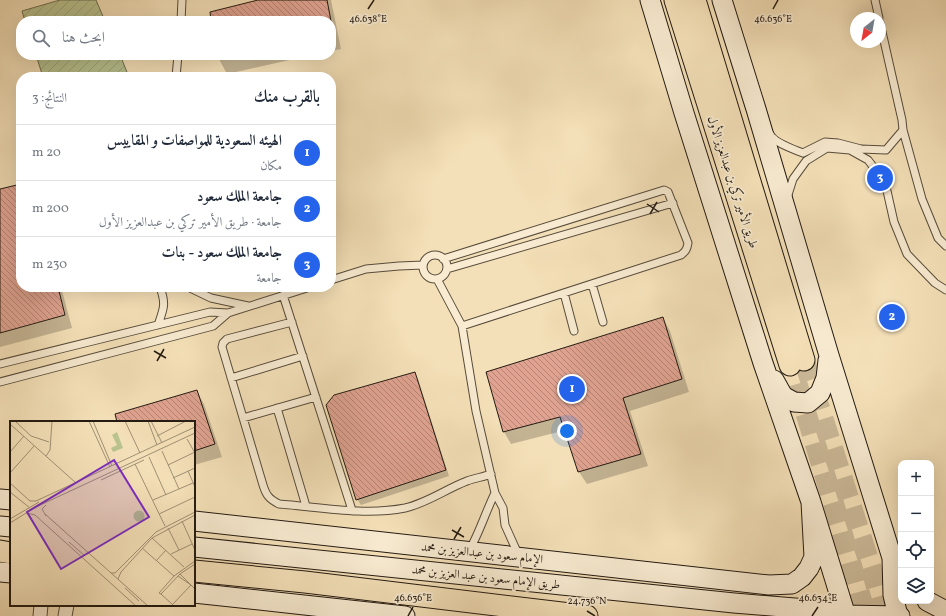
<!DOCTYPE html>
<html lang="ar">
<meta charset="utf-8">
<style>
body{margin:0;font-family:Vollkorn,Amiri,serif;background:#f6f6f7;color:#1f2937;direction:rtl}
.controls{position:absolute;right:12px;bottom:12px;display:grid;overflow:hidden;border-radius:8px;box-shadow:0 4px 16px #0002}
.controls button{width:36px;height:36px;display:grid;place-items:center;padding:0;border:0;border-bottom:1px solid #e0e1e3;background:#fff;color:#1f2937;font:20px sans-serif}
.compass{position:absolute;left:850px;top:12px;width:36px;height:36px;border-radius:50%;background:#fff;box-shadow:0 4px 16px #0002;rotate:211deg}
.you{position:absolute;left:567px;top:431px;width:14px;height:14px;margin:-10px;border:3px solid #fff;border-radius:50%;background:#1a73e8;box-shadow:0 0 0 6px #1a73e833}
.badge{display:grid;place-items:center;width:26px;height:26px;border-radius:50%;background:#2563eb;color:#fff;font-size:13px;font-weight:700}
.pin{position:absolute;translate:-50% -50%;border:2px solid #fff;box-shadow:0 1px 4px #0006}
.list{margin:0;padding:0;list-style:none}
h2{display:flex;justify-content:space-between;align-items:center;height:52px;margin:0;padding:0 16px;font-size:17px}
h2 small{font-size:13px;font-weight:400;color:#747a83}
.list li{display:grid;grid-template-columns:26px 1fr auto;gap:12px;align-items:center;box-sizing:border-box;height:56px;padding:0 16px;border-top:1px solid #e0e1e3}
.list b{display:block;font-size:15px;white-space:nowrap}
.list p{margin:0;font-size:13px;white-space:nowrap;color:#747a83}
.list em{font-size:13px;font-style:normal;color:#747a83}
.icon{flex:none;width:22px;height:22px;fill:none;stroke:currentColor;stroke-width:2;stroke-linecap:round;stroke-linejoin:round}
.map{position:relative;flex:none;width:946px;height:616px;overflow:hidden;direction:ltr}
.search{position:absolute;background:#fff;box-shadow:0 4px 16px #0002;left:16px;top:16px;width:320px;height:44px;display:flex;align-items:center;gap:10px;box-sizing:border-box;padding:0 14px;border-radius:16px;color:#747a83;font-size:15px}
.panel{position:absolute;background:#fff;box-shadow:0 4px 16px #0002;left:16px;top:72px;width:320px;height:220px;border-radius:16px;direction:rtl}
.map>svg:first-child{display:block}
.garden{fill:url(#garden-furrows);stroke:#6e6e50}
.shadow{fill:#0003}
.building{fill:url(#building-back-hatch);stroke:#231a11}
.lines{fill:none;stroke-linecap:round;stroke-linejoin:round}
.primary-tunnel{stroke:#cab897;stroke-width:21;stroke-dasharray:21 10;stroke-linecap:butt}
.lane-casing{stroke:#574c3b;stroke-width:9}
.street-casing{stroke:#574c3b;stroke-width:15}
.secondary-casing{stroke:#231a11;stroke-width:21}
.primary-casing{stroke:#231a11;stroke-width:23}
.lane{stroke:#f8ebd1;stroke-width:7}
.street{stroke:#f8ebd1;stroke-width:13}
.secondary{stroke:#f8ebd1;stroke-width:19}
.primary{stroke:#f4e0b8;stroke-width:21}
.ticks{fill:none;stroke:#231a11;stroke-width:1.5}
.labels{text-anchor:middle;stroke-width:3.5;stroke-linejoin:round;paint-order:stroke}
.street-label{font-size:12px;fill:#231a11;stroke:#f8ebd1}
.inset-road{fill:none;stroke:#a09175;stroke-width:1}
.view{fill:#7b2cbf;fill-opacity:0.15;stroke:#7b2cbf;stroke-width:2}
.inset-edge{fill:none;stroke:#231a11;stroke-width:2}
.ticks-label{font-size:10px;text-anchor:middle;fill:#231a11;stroke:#f8ebd1;stroke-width:3.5;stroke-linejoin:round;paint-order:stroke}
</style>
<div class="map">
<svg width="946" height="616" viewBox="0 0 946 616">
<defs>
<pattern id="garden-furrows" width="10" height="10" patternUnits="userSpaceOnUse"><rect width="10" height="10" fill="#b9c390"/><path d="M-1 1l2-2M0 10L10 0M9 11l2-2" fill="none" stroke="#9fa77b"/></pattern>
<pattern id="building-back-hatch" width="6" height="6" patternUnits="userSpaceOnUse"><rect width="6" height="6" fill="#e0a391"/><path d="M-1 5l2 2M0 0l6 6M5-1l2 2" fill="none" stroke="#b58475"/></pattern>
</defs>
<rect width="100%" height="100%" fill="#f4e0b8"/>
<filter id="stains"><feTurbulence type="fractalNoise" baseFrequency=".005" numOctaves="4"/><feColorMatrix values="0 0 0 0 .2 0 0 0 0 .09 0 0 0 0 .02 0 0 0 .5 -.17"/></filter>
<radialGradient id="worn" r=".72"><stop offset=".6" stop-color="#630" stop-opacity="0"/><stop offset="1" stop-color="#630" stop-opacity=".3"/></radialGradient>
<!-- garden -->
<path class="garden" d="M60,0H96L105,21H25L22,11Z
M36,55H120L129,77H43Z"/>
<!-- shadow -->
<path class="shadow" d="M262,0H331L341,49L331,51V21H212Z
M219,55H312L227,74L220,61Z
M21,185V287H61L72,328L0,347V190Z
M663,318L670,331L689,392L630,411L648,466L587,484L579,472L566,430L511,444L504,432Z
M415,373L418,379L449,476L361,505L357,499Z
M197,391L204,404L222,457L194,465V422H118Z"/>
<!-- building -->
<path class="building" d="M258,0H327L331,21H211L210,12Z
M21,184V287H58L65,315L0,333V189Z
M663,317L682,379L623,398L641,454L578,472L560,417L503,432L486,372Z
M415,372L446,470L356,500L326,405L334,395Z
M197,390L215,444L194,451V422H117L115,414Z"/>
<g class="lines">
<!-- primary-tunnel -->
<path class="primary-tunnel" d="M804,360L872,571L885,616
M797,384L834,505L866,616"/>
<defs>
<path id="lane" d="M875,0L879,18
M181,21L182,0
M880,23L902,120L903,130L922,199L938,238L946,246
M176,77L178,55
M770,134C774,143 793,149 803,153L825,142L838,143L861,149L886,150L903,130
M787,198L793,179L806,161L827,148L850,150L868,160L885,182L894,222L907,254L935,283L946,290
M423 267a12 12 0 1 1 24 0a12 12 0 1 1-24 0Z
M443,259L664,190L668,192L688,243C687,249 686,251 681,255L462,326
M447,269L673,203
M437,279L462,326L476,411L495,493L503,508L505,525L518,554
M331,280L366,269L399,266L423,265
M592,284L603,322
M188,287L211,298L248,306
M564,293L574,331
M283,295L352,510
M292,322L227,339L223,343L222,347L263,485C266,495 269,499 279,504C319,507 365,516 405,508C427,503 446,489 467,481C475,478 483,477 491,474
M158,325C164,308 166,304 160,287
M0,364L210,312L228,313L310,287
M231,378L303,356
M0,382L213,326L228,313
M277,408L306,506
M243,418L316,397
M470,549C480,531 486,511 495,493"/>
<path id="street" d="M40,616L41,605
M65,616L67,605"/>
<path id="secondary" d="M650,0L684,113L763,363L811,502L846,616
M722,0L756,109L828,352L892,558L901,571
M774,380L783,396L794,402L808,403L820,393L826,378L828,360
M0,499L11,500
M194,521C386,542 578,563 769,585L792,584L802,577L809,568L814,557L811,502
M0,526L11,527
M194,547L734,603L807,609L845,615L900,616
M892,558L893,595L898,616
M0,572L11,573
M194,593L405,616
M927,601L946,611"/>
<path id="primary" d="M675,0L790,365
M695,0L804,360
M0,551L11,553
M194,571L305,582L587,616"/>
</defs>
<!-- lane casing -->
<use href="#lane" class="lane-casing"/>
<!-- street casing -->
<use href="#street" class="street-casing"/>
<!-- secondary casing -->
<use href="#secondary" class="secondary-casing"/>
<!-- primary casing -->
<use href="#primary" class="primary-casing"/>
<!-- lane -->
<use href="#lane" class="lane"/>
<!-- street -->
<use href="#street" class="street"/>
<!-- secondary -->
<use href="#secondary" class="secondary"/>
<!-- primary -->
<use href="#primary" class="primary"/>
</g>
<!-- ticks -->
<path class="ticks" d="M368,9L374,0M773,9L778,0M647,204L659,212M650,214L657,202M154,351L166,358M157,361L164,349M452,530L464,537M454,539L461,527M587,611L595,616M408,616L413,607M812,616L818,607"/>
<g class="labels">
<!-- street labels -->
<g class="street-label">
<text transform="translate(733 182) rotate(72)" y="4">طريق الأمير تركي بن عبدالعزيز الأول</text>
<text transform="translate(482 553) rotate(6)" y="4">الإمام سعود بن عبدالعزيز بن محمد</text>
<text transform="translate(486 577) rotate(6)" y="4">طريق الإمام سعود بن عبد العزيز بن محمد</text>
</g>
</g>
<!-- overview -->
<g transform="translate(10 421)">
<rect width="185" height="185" fill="#f4e0b8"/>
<path d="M107,11L113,27L103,31L101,27L107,24L102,14Z" fill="#b9c390"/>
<path d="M123.5 95a5.5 5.5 0 1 1 11 0a5.5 5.5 0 1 1-11 0Z" fill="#b9c390"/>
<path class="inset-road" d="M5,0L21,15L39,21M79,0L100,46M83,0L102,45M115,0L130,32M138,0L147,24M141,0L152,22M0,3L66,62M147,15L176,0M177,18L185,32M152,30L169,68M0,31L14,15M36,35L40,29L42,0M139,36L156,74M125,43L155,105M158,44L185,31M178,50L185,66M0,52L24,25M163,57L185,47M91,59L134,39M0,62L20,80H26L185,6M0,71L20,87M143,79L183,62M17,92L25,94L126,185M35,93L138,185M149,93L185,76M36,95L32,88L36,84M0,98L29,81M172,100L185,129M0,102L26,86L185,12M158,107L169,129M142,117L174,146M59,121L75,135M132,127L164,155M161,133L182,123M146,140L156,129M101,152H105L146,111L185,91M170,153L185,168M108,158L111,151L142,117L185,94M115,167L129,180M151,173L149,172L164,155L185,140M151,173L170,153L185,143M151,173L163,184M162,184L181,164L168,155"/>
<path class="view" d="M104,39L139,96L51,148L17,91Z"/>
<rect width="185" height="185" class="inset-edge"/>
</g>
<g class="ticks-label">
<text x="368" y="22">46.638°E</text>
<text x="773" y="22">46.636°E</text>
<text x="413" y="601">46.636°E</text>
<text x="818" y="601">46.634°E</text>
<text x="587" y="604">24.736°N</text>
</g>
<rect width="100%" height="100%" filter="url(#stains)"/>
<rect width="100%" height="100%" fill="url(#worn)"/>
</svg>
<div class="controls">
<button>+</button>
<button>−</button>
<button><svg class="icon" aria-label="locate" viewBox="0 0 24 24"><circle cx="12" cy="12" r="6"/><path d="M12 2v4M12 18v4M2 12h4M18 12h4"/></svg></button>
<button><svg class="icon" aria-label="layers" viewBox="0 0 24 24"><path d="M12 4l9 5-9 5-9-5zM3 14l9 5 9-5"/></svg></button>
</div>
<svg class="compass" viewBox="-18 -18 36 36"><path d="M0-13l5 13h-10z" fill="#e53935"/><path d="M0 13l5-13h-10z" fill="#747a83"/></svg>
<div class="you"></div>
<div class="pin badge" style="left:572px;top:389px">1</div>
<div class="pin badge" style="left:892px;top:317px">2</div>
<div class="pin badge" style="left:880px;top:178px">3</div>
<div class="search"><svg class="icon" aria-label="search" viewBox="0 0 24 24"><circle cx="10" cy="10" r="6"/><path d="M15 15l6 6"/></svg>ابحث هنا</div>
<section class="panel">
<h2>بالقرب منك<small>النتائج: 3</small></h2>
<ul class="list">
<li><span class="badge">1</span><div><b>الهيئه السعودية للمواصفات و المقاييس</b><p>مكان</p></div><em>20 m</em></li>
<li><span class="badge">2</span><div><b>جامعة الملك سعود</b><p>جامعة · طريق الأمير تركي بن عبدالعزيز الأول</p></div><em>200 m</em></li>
<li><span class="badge">3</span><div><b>جامعة الملك سعود - بنات</b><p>جامعة</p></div><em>230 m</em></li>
</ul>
</section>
</div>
